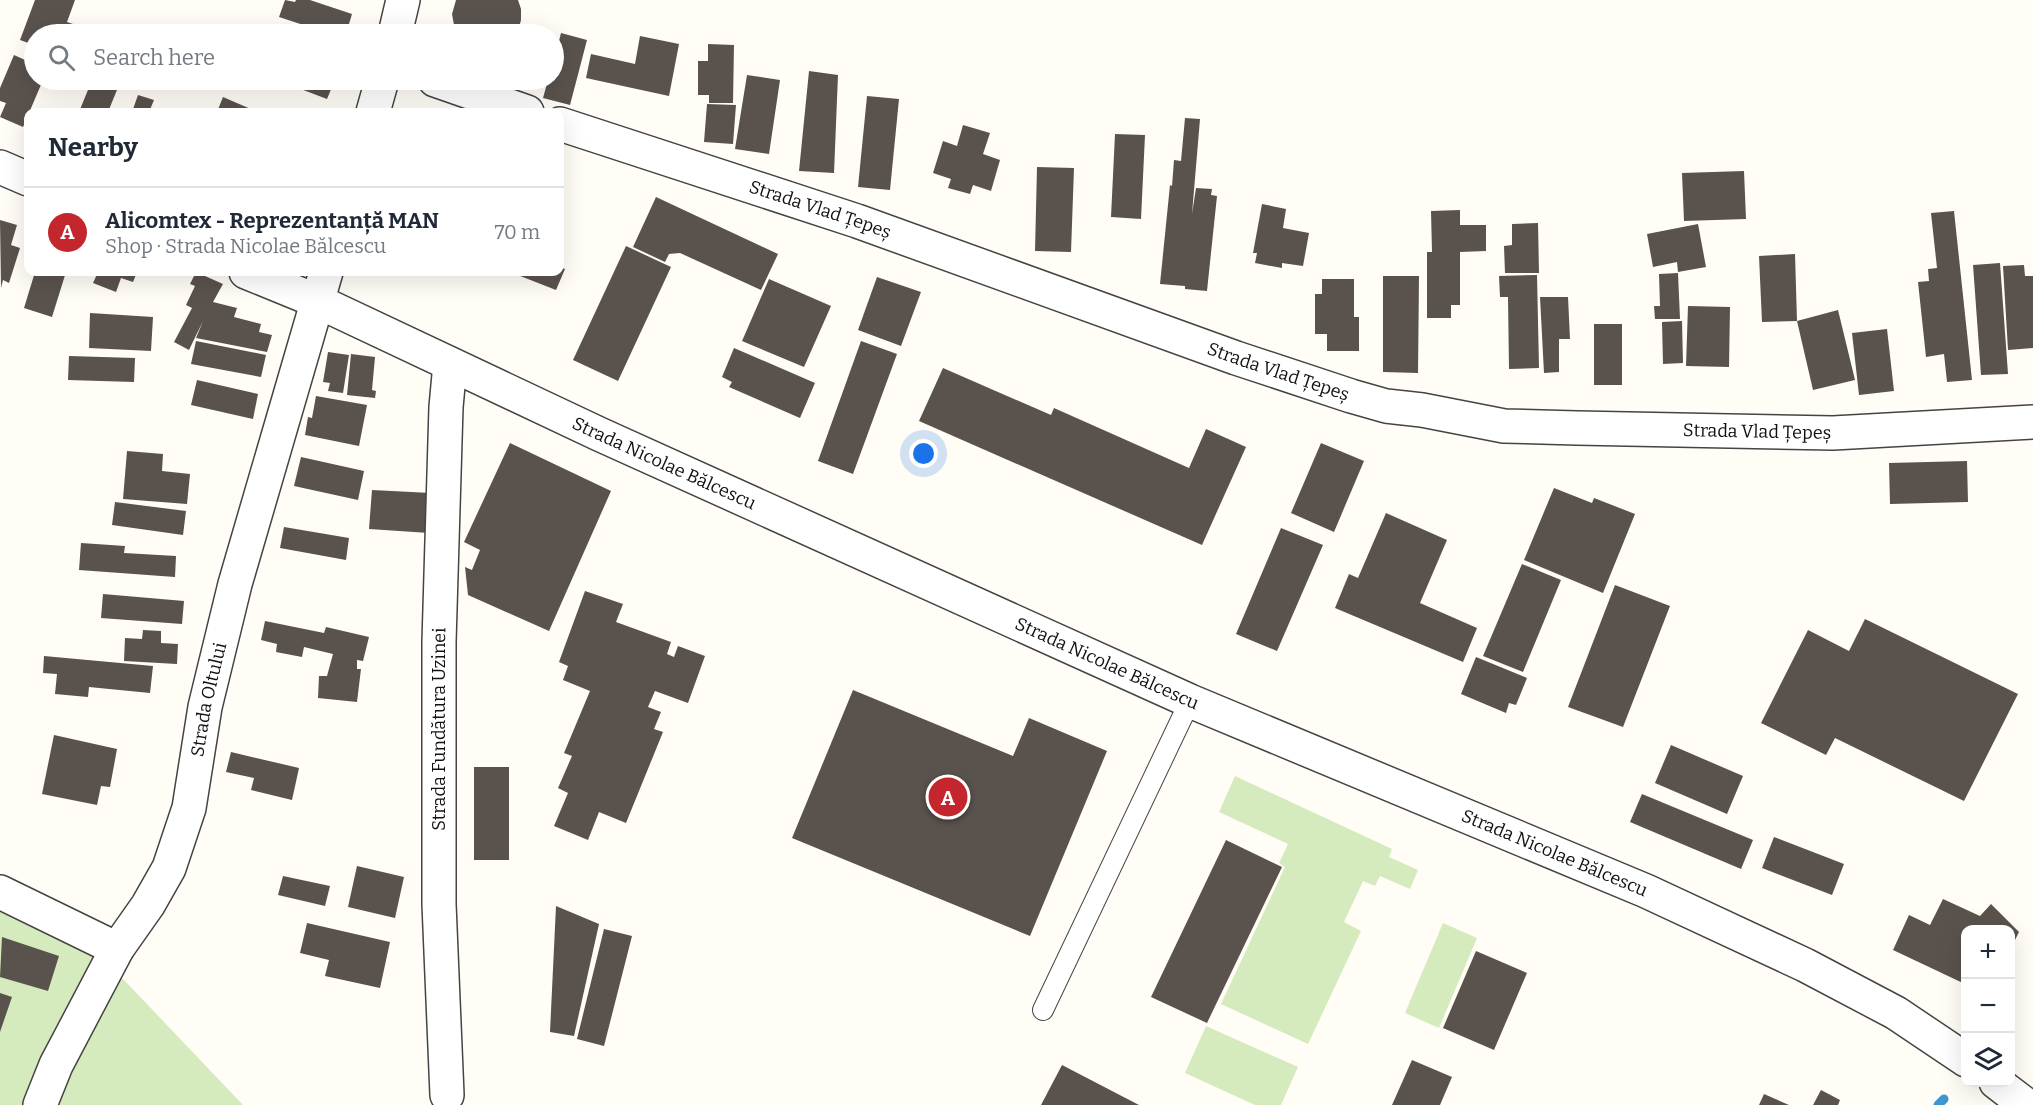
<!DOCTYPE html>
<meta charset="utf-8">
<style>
body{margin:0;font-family:Bitter,serif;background:#f6f6f7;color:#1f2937}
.controls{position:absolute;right:18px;bottom:18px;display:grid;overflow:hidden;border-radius:12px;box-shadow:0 6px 24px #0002}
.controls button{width:54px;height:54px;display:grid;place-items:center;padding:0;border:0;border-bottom:2px solid #e0e1e3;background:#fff;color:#1f2937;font:30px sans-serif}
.you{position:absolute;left:924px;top:454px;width:21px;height:21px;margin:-15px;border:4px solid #fff;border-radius:50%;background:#1a73e8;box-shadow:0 0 0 9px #1a73e833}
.badge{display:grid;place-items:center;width:39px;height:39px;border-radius:50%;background:#c4262e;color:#fff;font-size:20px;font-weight:700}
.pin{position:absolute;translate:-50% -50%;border:3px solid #fff;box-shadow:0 2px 6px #0006}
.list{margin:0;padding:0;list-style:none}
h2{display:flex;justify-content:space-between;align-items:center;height:78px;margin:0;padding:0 24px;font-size:26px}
h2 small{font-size:20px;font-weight:400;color:#747a83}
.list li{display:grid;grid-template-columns:39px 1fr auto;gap:18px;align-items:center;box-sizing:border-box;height:90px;padding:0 24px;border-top:2px solid #e0e1e3}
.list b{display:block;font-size:22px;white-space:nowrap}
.list p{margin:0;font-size:20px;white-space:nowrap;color:#747a83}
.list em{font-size:20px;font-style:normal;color:#747a83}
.icon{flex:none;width:33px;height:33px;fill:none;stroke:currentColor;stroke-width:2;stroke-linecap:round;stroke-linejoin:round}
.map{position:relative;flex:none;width:2033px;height:1105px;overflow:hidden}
.search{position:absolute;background:#fff;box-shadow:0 6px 24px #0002;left:24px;top:24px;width:540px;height:66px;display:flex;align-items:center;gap:15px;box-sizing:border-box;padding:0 21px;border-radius:33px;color:#747a83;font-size:22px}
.panel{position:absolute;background:#fff;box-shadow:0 6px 24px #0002;left:24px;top:108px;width:540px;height:168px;border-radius:12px}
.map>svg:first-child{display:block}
.green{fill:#d5ebbd}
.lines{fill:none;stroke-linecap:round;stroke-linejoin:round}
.stream{stroke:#3f96cf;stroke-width:9}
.building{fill:#5a524d}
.lane-casing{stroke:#444;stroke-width:22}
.street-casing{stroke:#444;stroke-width:36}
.lane{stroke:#fff;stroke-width:20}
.street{stroke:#fff;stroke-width:33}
.labels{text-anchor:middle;stroke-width:6;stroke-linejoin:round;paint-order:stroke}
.street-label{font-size:18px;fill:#111;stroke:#fff}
</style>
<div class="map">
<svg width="2033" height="1105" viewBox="0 0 2033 1105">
<rect width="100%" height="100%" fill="#fffdf5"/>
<!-- green -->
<path class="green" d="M1235,776L1392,849L1389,857L1418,870L1410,889L1380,876L1375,886L1363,881L1344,922L1361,931L1308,1044L1221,1004L1285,867L1279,863L1288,844L1219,812Z
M0,875L125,981L243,1105H0Z
M1443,923L1477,938L1439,1028L1405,1013Z
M1206,1026L1298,1067L1281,1105H1255L1185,1073Z"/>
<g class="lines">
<!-- stream -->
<path class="stream" d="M1938,1105L1944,1099"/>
</g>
<!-- building -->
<path class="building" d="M35,0H75L67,22L76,25L72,34H34V45L20,40Z
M285,0L295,2L296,0H310L352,14L346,34H331L279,17Z
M456,0H518L521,9V20L518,31L514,34H459L454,25L452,14Z
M561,33L587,40L570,105L543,98L548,80H554V61Z
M640,36L679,44L669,96L586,78L591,54L635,64Z
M708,44L734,45L733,103H709V95H698V61H708Z
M14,55L34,64V80H43L23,127L0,117L6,103L0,101V88Z
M809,71L838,75L834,173L799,171Z
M747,75L780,80L769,154L735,149Z
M92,80H121L108,112H79Z
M277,80H335L327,99Z
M138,95L154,100L149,112H132Z
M867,96L899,99L890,190L858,187Z
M223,97L258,112H217Z
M707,104L736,105L733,144L704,142Z
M1185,118L1200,119L1192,214L1196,188L1212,189L1211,195L1217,196L1207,291L1185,289V286L1160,284L1170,185L1172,186L1174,160L1181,161Z
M963,125L990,133L983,154L1000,160L991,191L973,185L970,194L948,188L951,179L933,173L943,141L957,146Z
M1115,134L1145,135L1141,219L1111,217Z
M1037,167L1074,168L1071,252L1035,251Z
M1744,171L1746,219L1684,221L1682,173Z
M656,197L778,254L761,290L680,253L669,254L665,262L633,247Z
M1262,204L1286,209L1283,228L1309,233L1303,266L1282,263V268L1255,263L1257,253H1253Z
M1460,210V225H1486V251L1460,252V305H1451V318H1427V252H1432L1431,211Z
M1954,211L1972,380L1947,382L1944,354L1926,357L1918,282L1929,281L1928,269L1937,268L1931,213Z
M0,220L17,225L11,245L20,248L9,283L3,280L1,288Z
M1538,223L1539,273H1505L1504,246L1512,245V224Z
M1698,224L1706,267L1678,272L1677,262L1653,267L1647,234Z
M626,246L671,267L618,381L573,360Z
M1795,254L1797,321L1838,310L1855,380L1813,390L1797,321L1762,322L1759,256Z
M2000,263L2008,374L1981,375L1973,265Z
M2024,265L2025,276H2033V348L2008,350L2003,266Z
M560,267L565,269L556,290L510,272H560Z
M35,272H66L52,317L24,308Z
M98,272H137L133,282L121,278L116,292L93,283Z
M196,272L223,284L213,302L237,308L234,317L261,324L259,332L272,335L267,352L196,338L203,321L189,350L174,342L192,308L186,305L195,286L190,284Z
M1678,273L1680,319H1655L1654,306H1660L1659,274Z
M1537,275L1539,368L1509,369L1508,297H1500L1499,276Z
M1383,276H1419L1418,373L1383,372Z
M877,277L921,292L901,346L858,330Z
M769,279L831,306L804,367L742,341Z
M1322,279H1354V317H1359V351H1327V334H1315V294H1322Z
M1540,297H1568L1570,339H1559V372L1544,373Z
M1688,306L1730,307L1729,367L1686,366Z
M90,313L153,317L151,351L89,348Z
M1682,321L1683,363L1663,364L1662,322Z
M1594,324H1622V385H1594Z
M1887,329L1894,391L1859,395L1852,333Z
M196,341L266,355L261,377L191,364Z
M861,341L897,354L853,474L818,461Z
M734,348L815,383L800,418L729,387L732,382L722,377Z
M328,352L349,355L343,393L328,391L330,383L323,382Z
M351,354L375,357L372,390L376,391L375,398L347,395Z
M69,356L135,358L134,382L68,380Z
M943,368L1051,415L1054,408L1189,468L1206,429L1246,447L1202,545L919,421Z
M197,380L258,394L253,419L191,405Z
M316,396L367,405L359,446L305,435L308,417L312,418Z
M510,443L611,491L549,631L468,595L465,567L472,570L480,550L464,542Z
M1321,443L1364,461L1334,532L1291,513Z
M127,451L163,454L162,471L190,474L187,504L123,499Z
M301,457L364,471L358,500L294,486Z
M1967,461L1968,502L1890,504L1889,463Z
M1554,488L1592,503L1594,498L1635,514L1603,593L1524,560Z
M372,490L431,493L429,533L369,529Z
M115,502L186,511L183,535L112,525Z
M1386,513L1447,540L1420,603L1477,628L1463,662L1335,608L1349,574L1358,578Z
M284,527L349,538L346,560L280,548Z
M1281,528L1323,545L1277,651L1236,634Z
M81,543L125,546L124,553L176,556L175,577L79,570Z
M1522,564L1561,580L1523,672L1483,656Z
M1615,585L1670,606L1623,727L1568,707Z
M585,591L623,604L616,622L671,642L667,654L674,657L678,646L705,656L688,703L655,691L648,707L661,712L654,729L663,732L626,823L599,812L588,840L554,826L568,793L558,788L572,756L564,753L590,691L563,680L568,666L559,662Z
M103,594L184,601L182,624L101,618Z
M1865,619L2018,694L1964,801L1835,738L1826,755L1761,723L1808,630L1849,651Z
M265,621L324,633L326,627L369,637L363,661L357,660V669H361L357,702L318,698L319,676H327L333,654L304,647L302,657L276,652L277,644L261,640Z
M143,630L161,631V643L178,644L177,664L124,661L125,638L142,639Z
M44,656L153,666L150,693L89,687L88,697L55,694L57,674L43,673Z
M1476,657L1527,678L1516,705L1509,703L1506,713L1461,694Z
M853,690L1013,756L1029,718L1107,751L1030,936L792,838Z
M54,735L117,749L110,787L101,786L97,805L42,794Z
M1671,745L1743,776L1727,814L1655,783Z
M231,752L299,768L292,800L251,790L254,778L226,772Z
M474,767H509V860H474Z
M1642,794L1753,840L1741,869L1630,822Z
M1774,837L1844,864L1832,895L1762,868Z
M1226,840L1282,867L1207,1023L1151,997Z
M357,866L404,877L395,918L348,907Z
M283,876L330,886L325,906L278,895Z
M1943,899L1980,916L1991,904L2019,932L2010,950V930H1966L1965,984L1893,950L1909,915L1930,925Z
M556,906L599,924L574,1036L550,1032Z
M307,923L390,942L380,988L325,976L329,960L300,953Z
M604,929L632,936L604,1046L577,1039Z
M2,937L59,956L48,991L0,977Z
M1476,951L1527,973L1494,1050L1443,1028Z
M0,993L12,997L0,1032Z
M1412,1060L1452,1077L1440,1105H1392Z
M1062,1065L1139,1105H1041Z
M1821,1090L1840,1100L1838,1105H1813Z
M1764,1094L1789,1105H1759Z"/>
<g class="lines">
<defs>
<path id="lane" d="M1043,1010L1190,701"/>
<g id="street">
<path d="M395,34L403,0"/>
<path d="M435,80L527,112"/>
<path d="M373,112L382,80"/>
<path id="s1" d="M560,124L857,221L1236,358L1351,396L1386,406L1422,410L1504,426L1577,428L1833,433L2033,422"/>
<path d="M0,167L28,179"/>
<path id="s2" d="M246,272L317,301L599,434L1190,701L1646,891L1805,965L1896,1013L1966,1060"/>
<path d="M0,892L117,949"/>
<path d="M1996,1082L2026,1105"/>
<path id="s3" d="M447,1095L439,904V642L446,407L450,364"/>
<path id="s4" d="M40,1105L56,1065L117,949L148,905L169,868L189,808L205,707L235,584L326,272"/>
</g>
</defs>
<!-- lane casing -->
<use href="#lane" class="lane-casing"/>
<!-- street casing -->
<use href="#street" class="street-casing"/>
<!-- lane -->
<use href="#lane" class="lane"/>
<!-- street -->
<use href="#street" class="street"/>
</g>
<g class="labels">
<!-- street labels -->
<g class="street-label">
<text dy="6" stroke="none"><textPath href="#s1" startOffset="274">Strada Vlad Țepeș</textPath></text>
<text dy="6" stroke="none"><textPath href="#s1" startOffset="760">Strada Vlad Țepeș</textPath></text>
<text dy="6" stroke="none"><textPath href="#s1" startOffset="1246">Strada Vlad Țepeș</textPath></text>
<text dy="6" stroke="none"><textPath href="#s2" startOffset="460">Strada Nicolae Bălcescu</textPath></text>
<text dy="6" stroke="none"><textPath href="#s2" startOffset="946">Strada Nicolae Bălcescu</textPath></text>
<text dy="6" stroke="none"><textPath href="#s4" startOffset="444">Strada Oltului</textPath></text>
<text dy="6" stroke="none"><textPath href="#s3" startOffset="366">Strada Fundătura Uzinei</textPath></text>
<text dy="6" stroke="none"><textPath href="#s2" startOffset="1432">Strada Nicolae Bălcescu</textPath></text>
</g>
</g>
</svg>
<div class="controls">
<button>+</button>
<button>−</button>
<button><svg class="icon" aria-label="layers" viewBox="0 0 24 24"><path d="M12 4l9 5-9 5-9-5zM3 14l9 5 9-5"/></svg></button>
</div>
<div class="you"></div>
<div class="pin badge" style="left:948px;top:797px">A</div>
<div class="search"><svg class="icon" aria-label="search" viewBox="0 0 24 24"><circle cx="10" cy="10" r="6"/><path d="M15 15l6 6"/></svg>Search here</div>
<section class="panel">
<h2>Nearby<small></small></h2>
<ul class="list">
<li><span class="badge">A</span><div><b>Alicomtex - Reprezentanță MAN</b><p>Shop · Strada Nicolae Bălcescu</p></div><em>70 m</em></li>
</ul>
</section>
</div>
